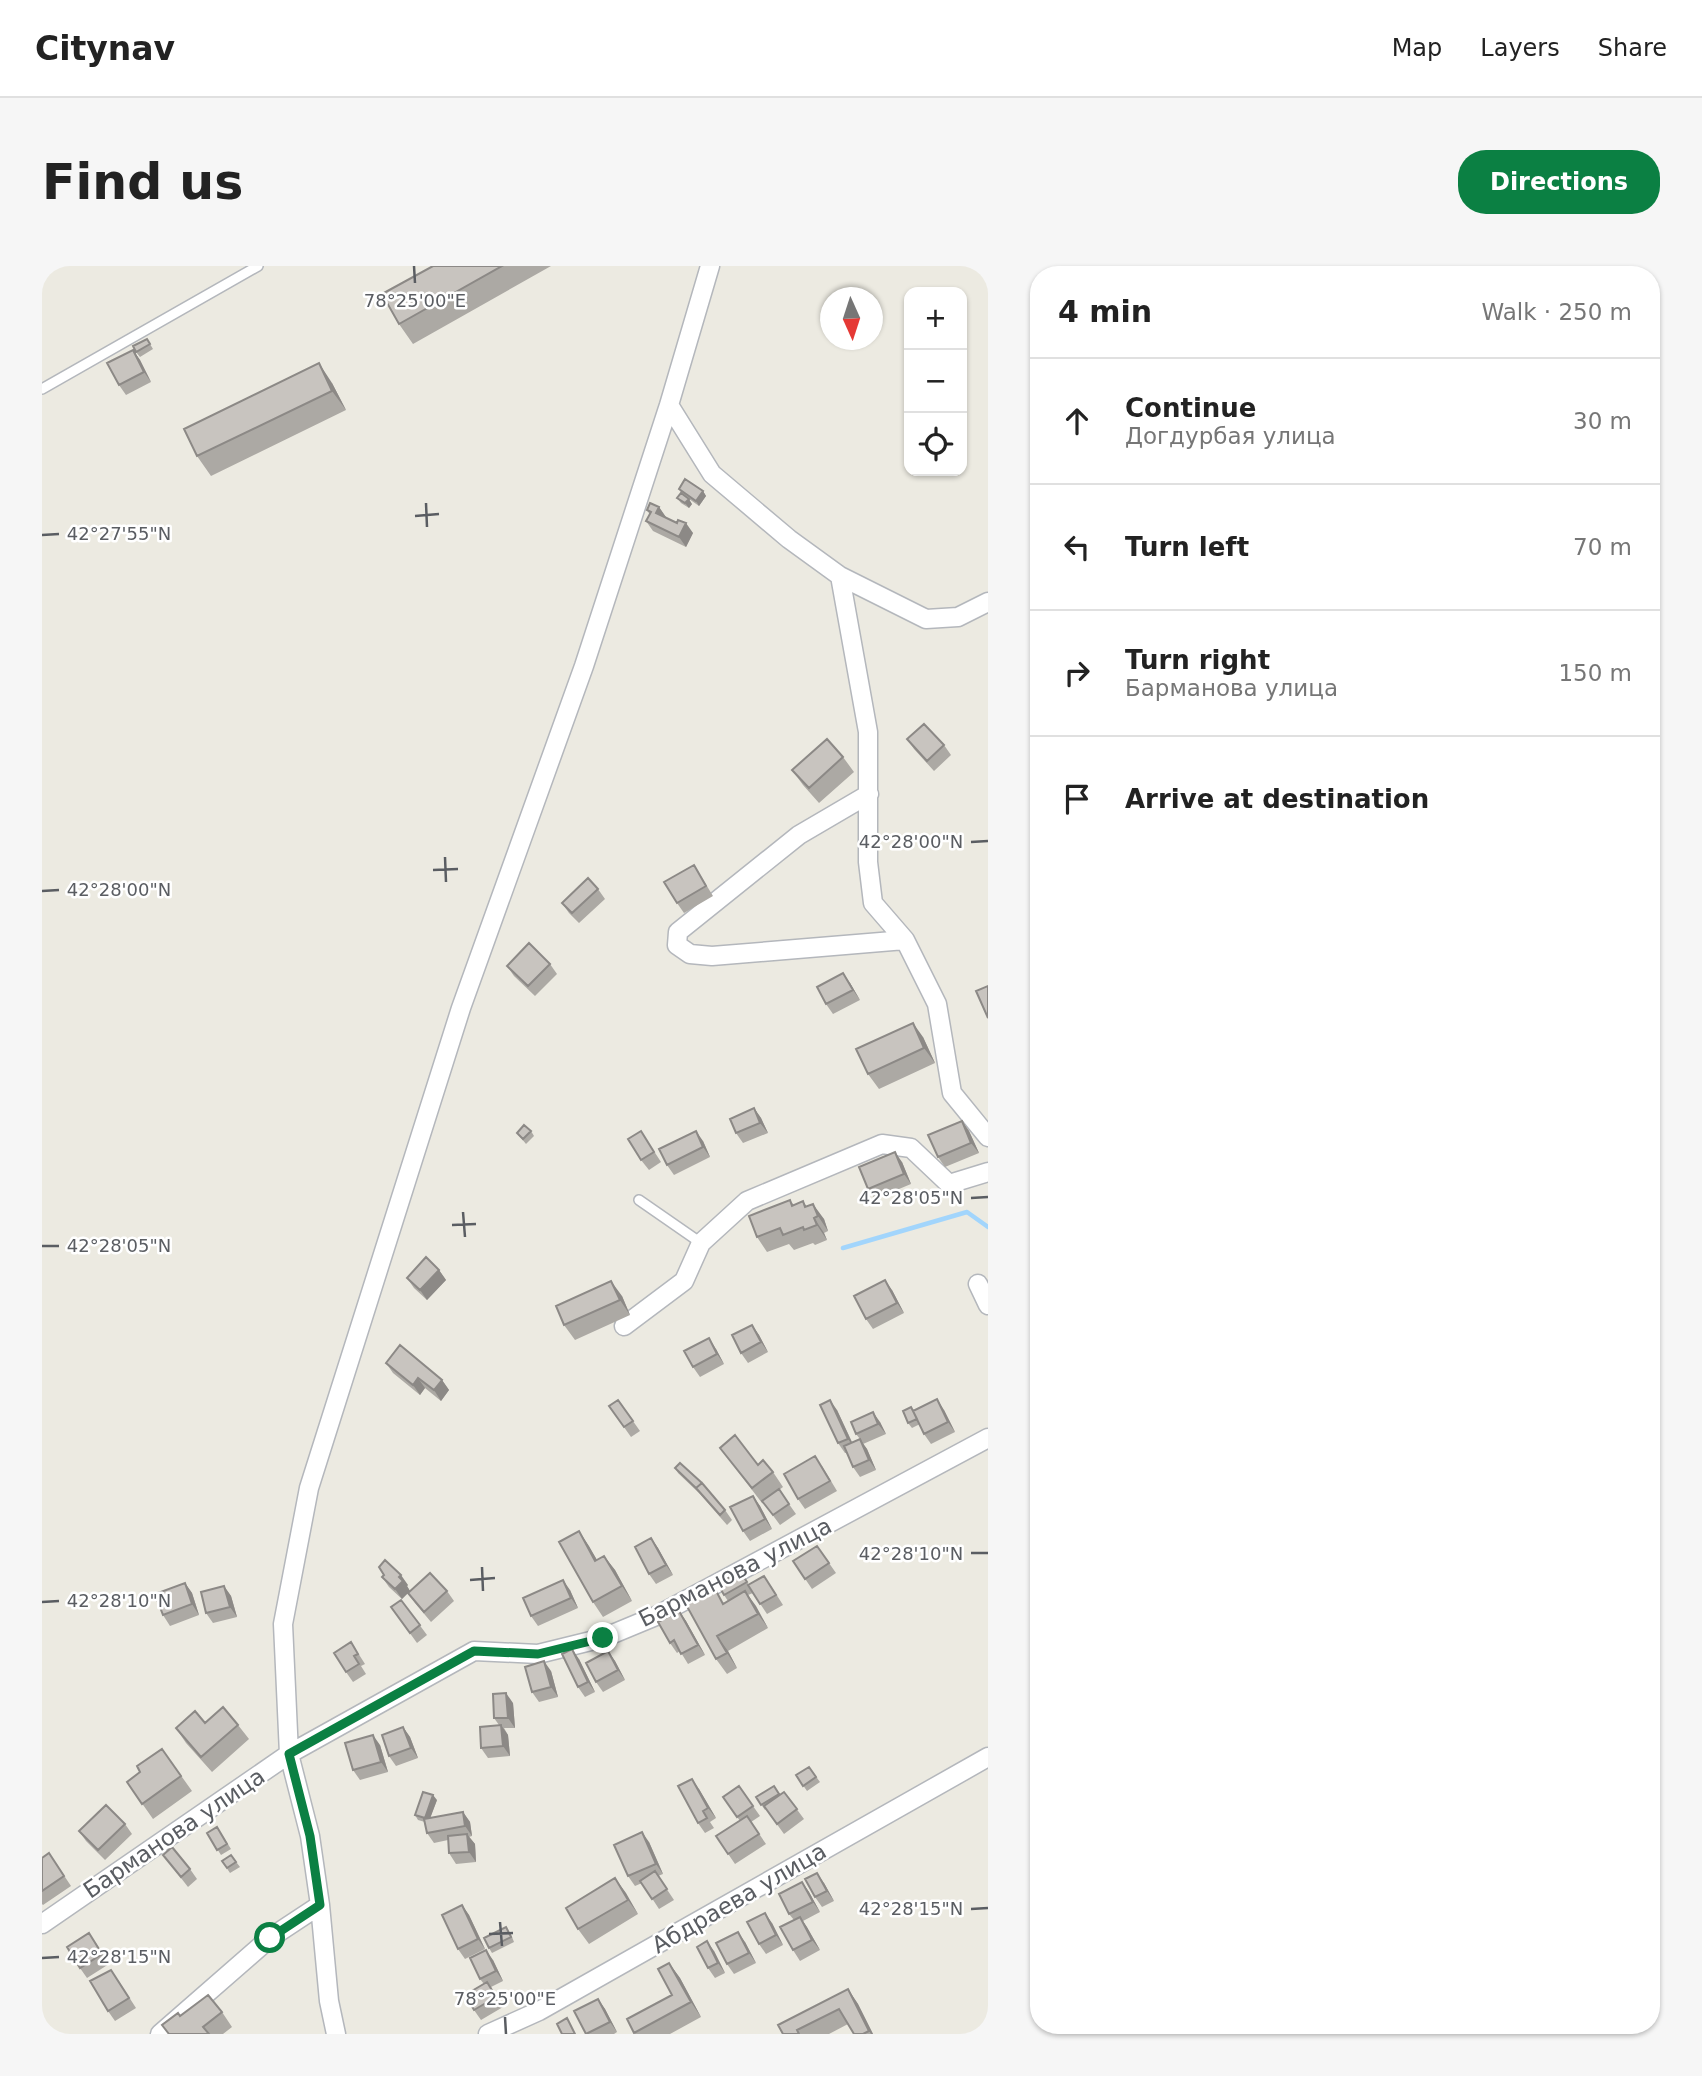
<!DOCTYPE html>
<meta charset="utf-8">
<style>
body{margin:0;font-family:"DejaVu Sans",sans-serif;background:#f6f6f6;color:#222}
.controls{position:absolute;right:21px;top:21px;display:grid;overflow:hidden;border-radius:14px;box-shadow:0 2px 5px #0004}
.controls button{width:63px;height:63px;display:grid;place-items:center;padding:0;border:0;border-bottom:2px solid #e0e0e0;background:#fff;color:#222;font:35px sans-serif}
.compass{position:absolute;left:778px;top:21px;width:63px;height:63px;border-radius:50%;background:#fff;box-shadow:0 2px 5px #0004;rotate:177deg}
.stop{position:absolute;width:21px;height:21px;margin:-16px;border:5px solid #0b8043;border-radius:50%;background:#fff}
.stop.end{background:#0b8043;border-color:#fff;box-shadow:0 2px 7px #0008}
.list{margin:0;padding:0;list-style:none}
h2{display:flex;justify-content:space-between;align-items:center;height:91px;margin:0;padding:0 28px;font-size:30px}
h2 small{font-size:23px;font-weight:400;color:#767676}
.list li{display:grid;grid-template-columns:46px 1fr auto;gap:21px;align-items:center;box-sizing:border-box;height:126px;padding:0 28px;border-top:2px solid #e0e0e0}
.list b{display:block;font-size:26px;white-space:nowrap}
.list p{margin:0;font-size:23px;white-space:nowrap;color:#767676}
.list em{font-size:23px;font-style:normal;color:#767676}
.icon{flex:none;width:38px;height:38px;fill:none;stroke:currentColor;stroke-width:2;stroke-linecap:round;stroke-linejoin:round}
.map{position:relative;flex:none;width:946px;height:1768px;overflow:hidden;border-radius:28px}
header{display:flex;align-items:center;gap:42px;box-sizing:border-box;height:98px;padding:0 35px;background:#fff;border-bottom:2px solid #e0e0e0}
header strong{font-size:33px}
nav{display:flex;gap:38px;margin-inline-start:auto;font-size:24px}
.intro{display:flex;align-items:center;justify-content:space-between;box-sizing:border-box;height:168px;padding:0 42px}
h1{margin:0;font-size:49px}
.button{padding:18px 32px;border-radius:28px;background:#0b8043;color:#fff;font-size:24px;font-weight:700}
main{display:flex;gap:42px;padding:0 42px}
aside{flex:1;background:#fff;border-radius:28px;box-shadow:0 2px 5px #0004}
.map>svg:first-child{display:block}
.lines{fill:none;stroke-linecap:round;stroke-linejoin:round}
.stream{stroke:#a2d5fc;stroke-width:4.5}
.service-casing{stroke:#b4b7bc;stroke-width:12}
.minor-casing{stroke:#b4b7bc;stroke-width:21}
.service{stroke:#fff;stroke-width:9}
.minor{stroke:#fff;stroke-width:18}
.wall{fill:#aca9a4}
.shaded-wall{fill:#8c8986}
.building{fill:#c8c4bf;stroke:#8c8986;stroke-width:2}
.route{stroke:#0b8043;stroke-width:9}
.ticks{fill:none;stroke:#5a5d62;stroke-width:2.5}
.labels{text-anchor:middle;stroke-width:5;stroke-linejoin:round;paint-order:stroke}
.street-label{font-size:23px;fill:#5a5d62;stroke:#fff}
.ticks-label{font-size:18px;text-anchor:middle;fill:#5a5d62;stroke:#fff;stroke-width:5;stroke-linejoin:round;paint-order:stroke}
</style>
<header>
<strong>Citynav</strong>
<nav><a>Map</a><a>Layers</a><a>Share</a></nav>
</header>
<div class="intro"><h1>Find us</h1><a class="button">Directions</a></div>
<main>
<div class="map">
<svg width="946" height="1768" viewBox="0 0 946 1768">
<rect width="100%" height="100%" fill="#eceae1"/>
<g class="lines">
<!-- stream -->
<path class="stream" d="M801,982L925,946L946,961"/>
<defs>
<path id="service" d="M0,123L216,0
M597,934L659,977"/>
<path id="minor" d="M627,139L670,208L747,273L798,310L884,353L916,351L946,336
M798,310L826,466V596L831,637L863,674L895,738L910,827L946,871
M827,528L757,569L636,666L635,679L648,688L670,690L863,674
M936,1018L946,1039
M582,1060L642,1015L659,977L705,935L840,878L869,882L907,918L946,906
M0,1658L247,1488L432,1385L496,1388L561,1372L614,1350L946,1172
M118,1768L228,1672L278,1639
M294,1768L287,1735L278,1639L268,1570L247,1488L241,1358L267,1222L419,742L542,400L627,139L668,0
M446,1768L497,1745L946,1491"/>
</defs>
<!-- service casing -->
<use href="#service" class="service-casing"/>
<!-- minor casing -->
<use href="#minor" class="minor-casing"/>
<!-- service -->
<use href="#service" class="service"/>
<!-- minor -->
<use href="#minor" class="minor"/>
</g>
<!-- wall -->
<path class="wall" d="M391,0H509L371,78L357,58Z
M105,73L111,83L98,91L94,86Z
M91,84L98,94L109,116L84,129L77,119Z
M290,117L304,144L169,210L155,190Z
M637,223L661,225L664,230L657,240L640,228Z
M635,232L650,238L647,242L639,237Z
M617,241L624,252L651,267L644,281L611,265L604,255L608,249L605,244Z
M865,473L902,479L909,489L892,505L872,483Z
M801,491L812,506L777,537L761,519L750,504Z
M652,599L671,630L642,647L635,637Z
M556,623L563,633L537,657L527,647L520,637Z
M508,698L515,708L493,730L472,710L465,700Z
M808,717L818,734L791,748L784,738Z
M881,771L893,797L837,823L826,808Z
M712,842L719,852L726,867L701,877L694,867Z
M920,855L927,865L937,887L903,901L896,891Z
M489,865L492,870L484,878L475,867Z
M661,875L668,891L632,909L625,899Z
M606,876L619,896L607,904L599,894Z
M860,896L869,918L833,933L826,923Z
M748,934L752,939L765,941L782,953L786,965L782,967L785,974L773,979L771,977L752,984L747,978L725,986L715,971Z
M397,1004L404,1014L385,1034L372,1022L365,1012Z
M850,1024L862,1047L831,1063L824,1053Z
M580,1030L588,1049L533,1074L522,1059Z
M710,1059L717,1069L726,1086L706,1097L699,1087Z
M674,1083L682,1098L658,1111L651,1101Z
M344,1097L400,1114L407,1124L399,1135L383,1122L378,1129L351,1107Z
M576,1134L598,1165L589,1171L567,1140Z
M795,1144L810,1176L818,1173L814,1168L838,1156L844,1168L821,1178L825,1183L834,1204L818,1211L811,1201L805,1187H803L796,1177Z
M902,1144L913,1166L889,1178L882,1168L878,1158L870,1162L866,1157L872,1145Z
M678,1182L731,1206L741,1221L737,1224L754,1248L738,1259L721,1236L720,1237Z
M780,1200L795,1225L763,1243L756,1233Z
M633,1202L683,1244L690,1254L685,1259L658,1228L636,1207Z
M711,1230L718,1240L730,1263L708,1275L701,1265Z
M537,1265L555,1294L562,1290L573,1304L590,1335L561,1351L551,1336Z
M609,1272L616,1282L631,1309L614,1318L607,1308Z
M775,1280L794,1307L770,1323L751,1295Z
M698,1305L707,1319L729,1320L741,1339L725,1348L711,1327L706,1329L726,1362L686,1385L695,1402L685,1408L674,1393L642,1335L683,1337L686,1335L682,1329Z
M340,1311L366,1319L365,1320L368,1325L360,1333L347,1321Z
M143,1317L150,1327L157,1349L128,1360L121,1349Z
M182,1320L189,1330L195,1351L171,1357L164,1347Z
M528,1324L536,1342L496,1360L489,1350Z
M405,1325L412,1335L389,1356L373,1337L366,1327Z
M359,1334L385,1369L375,1377L349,1341Z
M637,1345L644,1355L663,1389L646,1398L638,1385L635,1387L628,1377Z
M309,1376L323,1398L319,1400L324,1408L311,1416L304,1406Z
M566,1385L573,1395L583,1414L561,1426L554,1416Z
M537,1393L553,1426L543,1431L536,1421Z
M509,1405L516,1431L497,1436L490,1426Z
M471,1437L473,1462H462L466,1469L468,1490L446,1492L439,1482L457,1459L452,1452Z
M163,1457L196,1459L207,1473L170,1506L144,1477L134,1462Z
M361,1461L368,1471L376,1492L354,1500L347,1490Z
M338,1479L346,1506L318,1514L311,1504Z
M120,1483L150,1525L111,1553L85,1516L98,1506Z
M767,1501L778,1516L765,1525L754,1509Z
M697,1520L718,1550L709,1556L724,1578L693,1598L674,1570L698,1555L681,1531Z
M732,1520L738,1529L742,1526L762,1553L742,1568L724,1543L723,1544L714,1531Z
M657,1523L674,1552L668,1556L672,1562L663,1567L656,1557Z
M395,1534L388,1552L421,1546L428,1556L430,1570L427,1571L433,1578L434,1596L414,1598L407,1587L406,1574L392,1577L385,1567L383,1556L376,1554L373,1549Z
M83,1558L90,1568L63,1594L44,1575L37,1565Z
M175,1561L189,1583L179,1589L165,1567Z
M607,1576L621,1608L616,1610L632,1634L617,1643L600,1617L593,1620L586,1610Z
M7,1587L29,1620L1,1639L0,1638V1592Z
M121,1589L148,1603L155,1613L146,1621Z
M189,1589L198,1601L188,1607L180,1595Z
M573,1612L596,1648L547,1678L536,1663Z
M760,1616L767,1626L778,1646L761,1655L778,1684L758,1695L751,1684L752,1654L747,1648Z
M782,1617L792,1635L780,1641L773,1631Z
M420,1639L427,1649L443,1683L423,1693L416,1683Z
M730,1657L741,1679L724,1688L717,1678Z
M468,1666L472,1676L450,1687L447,1682Z
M703,1676L714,1697L692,1708L685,1698Z
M54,1677L67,1698L45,1712L38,1702Z
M672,1685L683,1707L673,1712L666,1702Z
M451,1694L461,1715L449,1721L461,1741L439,1754L432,1744L442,1718L438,1713Z
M627,1697L638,1712L659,1751L628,1768H593L585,1753L630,1729Z
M76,1714L94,1742L73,1755L66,1745Z
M806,1723L816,1738L831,1768H812L806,1758L787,1768H741Z
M556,1733L563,1743L575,1766L572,1768H544Z
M180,1746L190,1761L181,1768H127L138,1750Z"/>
<!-- shaded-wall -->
<path class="shaded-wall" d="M91,84L98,94L109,116L102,106Z
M277,97L290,117L304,144L290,125Z
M661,225L664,230L657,240L654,235Z
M647,233L650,238L647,242L643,237Z
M617,241L624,251L621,257L614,247Z
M644,257L651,267L644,281L637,271Z
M801,707L808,717L818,734L811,724Z
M871,757L881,771L893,797L882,782Z
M712,842L719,852L726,867L718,857Z
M920,855L927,865L937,887L929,877Z
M654,865L661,875L668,891L661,881Z
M853,886L860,896L869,918L862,908Z
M761,935L782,967L785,974L763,941Z
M771,938L782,953L786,965L776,950Z
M397,1004L404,1014L385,1034L378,1024Z
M843,1014L850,1024L862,1047L855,1037Z
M569,1015L580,1030L588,1049L578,1034Z
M710,1059L717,1069L726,1086L719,1076Z
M667,1072L674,1083L682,1098L675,1088Z
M376,1112L383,1122L378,1129L371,1119Z
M400,1114L407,1124L399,1135L392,1124Z
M895,1133L902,1144L913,1166L906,1156Z
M788,1134L795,1144L813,1183L806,1173Z
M831,1146L838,1156L844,1168L836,1158Z
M818,1173L825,1183L834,1204L827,1194Z
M711,1230L718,1240L730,1263L723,1253Z
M537,1265L547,1280L564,1310L553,1295Z
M609,1272L616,1282L631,1309L624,1299Z
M562,1290L573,1304L590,1335L580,1320Z
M359,1309L366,1319L365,1320L368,1325L360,1333L353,1323L357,1311Z
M521,1314L528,1324L536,1342L529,1332Z
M143,1317L150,1327L157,1349L150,1338Z
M182,1320L189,1330L195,1351L188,1341Z
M703,1325L714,1340L726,1362L716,1348Z
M637,1345L644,1355L663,1389L656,1379Z
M675,1370L686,1385L695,1402L685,1387Z
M530,1383L537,1393L553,1426L546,1416Z
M566,1385L573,1395L583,1414L576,1404Z
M502,1395L509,1405L516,1431L509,1421Z
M464,1427L471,1437L473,1462L466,1452Z
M459,1459L466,1469L468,1490L461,1480Z
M361,1461L368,1471L376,1492L369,1482Z
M331,1469L338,1479L346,1506L339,1496Z
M650,1513L657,1523L674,1552L666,1542Z
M391,1529L395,1534L386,1558L383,1552Z
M421,1546L428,1556L430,1570L423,1560Z
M600,1566L607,1576L621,1608L614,1598Z
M425,1568L433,1578L434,1596L427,1586Z
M775,1607L782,1617L792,1635L785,1625Z
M573,1612L584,1627L596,1648L586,1634Z
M760,1616L767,1626L778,1646L771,1636Z
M420,1639L427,1649L443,1683L436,1673Z
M723,1647L730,1657L741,1679L734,1669Z
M758,1651L765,1661L778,1684L770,1674Z
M696,1666L703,1676L714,1697L707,1687Z
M665,1675L672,1685L683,1707L676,1697Z
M444,1684L451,1694L461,1715L454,1705Z
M627,1697L638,1712L659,1751L649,1736Z
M806,1723L816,1738L831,1768H829L827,1765Z
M556,1733L563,1743L575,1766L568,1756Z"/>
<!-- building -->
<path class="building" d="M391,0H460L357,58L340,28Z
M105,73L108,78L94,86L91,80Z
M91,84L102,106L77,119L65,97Z
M277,97L290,125L155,190L142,163Z
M643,213L661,225L654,235L637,223Z
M639,227L647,233L643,237L635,232Z
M608,237L617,241L614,247L635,257L636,254L644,257L637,271L604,255L609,246L605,244Z
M882,458L902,479L885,495L865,473Z
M785,473L801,491L767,522L750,504Z
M652,599L664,620L635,637L622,616Z
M546,612L556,623L530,647L520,637Z
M487,677L508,698L486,720L465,700Z
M801,707L811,724L784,738L775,721Z
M946,720V752L934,725Z
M871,757L882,782L826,808L814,783Z
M712,842L718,857L694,867L688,853Z
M920,855L929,877L896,891L886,869Z
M482,859L489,865L481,873L475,867Z
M599,865L612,886L599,894L586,873Z
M654,865L661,881L625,899L617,883Z
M853,886L862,908L826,923L817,901Z
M748,934L750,940L761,935L763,941L771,938L776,950L772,952L775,959L762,964L761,961L741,969L738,962L715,971L707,950Z
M384,991L397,1004L378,1024L365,1012Z
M843,1014L855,1037L824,1053L812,1030Z
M569,1015L578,1034L522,1059L514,1040Z
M710,1059L719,1076L699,1087L690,1069Z
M667,1072L675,1088L651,1101L642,1085Z
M358,1079L400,1114L392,1124L376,1112L371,1119L344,1097Z
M895,1133L906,1156L882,1168L871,1145Z
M576,1134L591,1155L582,1161L567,1140Z
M788,1134L806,1173L796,1177L778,1139Z
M869,1141L875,1153L866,1157L861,1145Z
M831,1146L836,1158L814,1168L809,1156Z
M693,1169L716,1199L721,1194L731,1206L710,1222L678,1182Z
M818,1173L827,1194L811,1201L802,1180Z
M773,1190L788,1215L756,1233L742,1208Z
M638,1197L660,1217L654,1222L655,1223L633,1202Z
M660,1217L683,1244L678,1249L654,1222Z
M737,1223L747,1238L731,1249L720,1235Z
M711,1230L723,1253L701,1265L688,1241Z
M537,1265L553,1295L562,1290L580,1320L551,1336L517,1276Z
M609,1272L624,1299L607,1308L593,1281Z
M775,1280L787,1297L763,1313L751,1295Z
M343,1294L359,1309L357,1311L361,1315L353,1323L340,1311L342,1309L337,1301Z
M698,1305L705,1316L682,1329L676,1318Z
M388,1307L405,1325L382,1346L366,1327Z
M722,1310L734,1329L718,1338L706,1319Z
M521,1314L529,1332L489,1350L481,1332Z
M143,1317L150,1338L121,1349L113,1328Z
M671,1319L681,1338L703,1325L716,1348L675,1370L685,1387L674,1393L642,1335Z
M182,1320L188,1341L164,1347L159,1326Z
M359,1334L378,1359L368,1367L349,1341Z
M637,1345L656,1379L639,1388L632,1374L628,1377L616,1356Z
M309,1376L316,1388L312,1390L317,1398L304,1406L292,1387Z
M530,1383L546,1416L536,1421L520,1388Z
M566,1385L576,1404L554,1416L544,1397Z
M502,1395L509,1421L490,1426L483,1401Z
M464,1427L466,1452H452L451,1428Z
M181,1441L196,1459L159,1491L134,1462L153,1445L163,1457Z
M459,1459L461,1480L439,1482L438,1461Z
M361,1461L369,1482L347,1490L340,1469Z
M331,1469L339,1496L311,1504L303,1477Z
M120,1483L139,1510L100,1538L85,1516L98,1506L95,1500Z
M767,1501L774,1511L761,1520L754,1509Z
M650,1513L666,1542L661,1545L665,1552L656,1557L636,1520Z
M697,1520L711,1540L695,1551L681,1531Z
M732,1520L737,1528L719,1539L714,1531Z
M381,1526L391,1529L383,1552L373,1549Z
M742,1526L755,1543L735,1558L722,1540Z
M64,1539L83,1558L56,1584L37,1565Z
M421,1546L423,1560L385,1567L382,1553Z
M705,1550L717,1568L686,1588L674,1570Z
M175,1561L185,1578L175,1584L165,1567Z
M600,1566L614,1598L586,1610L572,1579Z
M425,1568L427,1586L407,1587L406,1570Z
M130,1581L148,1603L139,1611L121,1589Z
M7,1587L22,1610L0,1625V1592Z
M189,1589L194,1596L185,1602L180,1595Z
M613,1605L625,1623L610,1633L598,1615Z
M775,1607L785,1625L773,1631L763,1613Z
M573,1612L586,1634L536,1663L524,1642Z
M760,1616L771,1636L747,1648L737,1628Z
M420,1639L436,1673L416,1683L400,1649Z
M723,1647L734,1669L717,1678L705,1656Z
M758,1651L770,1674L751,1684L738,1661Z
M464,1661L469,1671L447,1682L442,1672Z
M696,1666L707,1687L685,1698L674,1677Z
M47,1667L60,1688L38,1702L25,1681Z
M665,1675L676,1697L666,1702L655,1681Z
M444,1684L454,1705L438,1713L428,1692Z
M627,1697L649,1736L592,1767L585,1753L630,1729L616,1703Z
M69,1704L87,1732L66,1745L48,1715Z
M445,1716L454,1731L432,1744L423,1729Z
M806,1723L827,1765L821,1768H812L797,1743L755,1764L757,1768H741L736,1759Z
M166,1729L180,1746L161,1761L167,1768H127L120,1759L136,1747L138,1750Z
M556,1733L568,1756L544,1768L532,1745Z
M525,1752L533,1768H520L515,1758Z"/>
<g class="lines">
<!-- route -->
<path class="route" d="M228,1672L278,1639L268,1570L247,1488L432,1385L496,1388L561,1372"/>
</g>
<!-- ticks -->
<path class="ticks" d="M372,0L373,17M384,237L385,261M373,250L397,248M0,269L17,268M929,576L946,575M403,591L404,616M391,604L416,603M0,625L17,624M929,932L946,931M421,946L423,971M410,959L434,958M0,980H17M929,1287H946M440,1301L441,1325M428,1314L453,1312M0,1336L17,1335M929,1643L946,1642M458,1656L460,1680M447,1668L471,1667M0,1692L17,1691M463,1751L464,1768"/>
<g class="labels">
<!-- street labels -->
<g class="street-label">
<text transform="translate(693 1306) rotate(-27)" y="8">Барманова улица</text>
<text transform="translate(132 1567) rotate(-34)" y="8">Барманова улица</text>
<text transform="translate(697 1632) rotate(-30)" y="8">Абдраева улица</text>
</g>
</g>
<g class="ticks-label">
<text x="373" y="41">78°25'00"E</text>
<text x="77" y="274">42°27'55"N</text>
<text x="869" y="582">42°28'00"N</text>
<text x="77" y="630">42°28'00"N</text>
<text x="869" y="938">42°28'05"N</text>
<text x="77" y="986">42°28'05"N</text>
<text x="869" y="1294">42°28'10"N</text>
<text x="77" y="1341">42°28'10"N</text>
<text x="869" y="1649">42°28'15"N</text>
<text x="77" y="1697">42°28'15"N</text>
<text x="463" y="1739">78°25'00"E</text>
</g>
</svg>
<div class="controls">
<button>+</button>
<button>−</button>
<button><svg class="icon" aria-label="locate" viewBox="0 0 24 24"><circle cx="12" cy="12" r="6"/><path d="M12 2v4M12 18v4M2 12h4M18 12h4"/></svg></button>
</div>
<svg class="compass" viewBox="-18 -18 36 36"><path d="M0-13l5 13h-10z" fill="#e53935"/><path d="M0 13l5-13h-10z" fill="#767676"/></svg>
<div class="stop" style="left:228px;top:1672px"></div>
<div class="stop end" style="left:561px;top:1372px"></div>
</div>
<aside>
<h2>4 min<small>Walk · 250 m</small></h2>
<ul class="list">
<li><svg class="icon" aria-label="ahead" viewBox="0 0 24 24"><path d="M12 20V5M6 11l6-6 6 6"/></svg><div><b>Continue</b><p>Догдурбая улица</p></div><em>30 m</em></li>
<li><svg class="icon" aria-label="left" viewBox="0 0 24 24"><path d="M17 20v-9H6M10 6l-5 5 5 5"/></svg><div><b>Turn left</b></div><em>70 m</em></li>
<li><svg class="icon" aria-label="right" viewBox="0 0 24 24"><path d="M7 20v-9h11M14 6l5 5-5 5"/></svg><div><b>Turn right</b><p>Барманова улица</p></div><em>150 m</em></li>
<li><svg class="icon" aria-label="arrive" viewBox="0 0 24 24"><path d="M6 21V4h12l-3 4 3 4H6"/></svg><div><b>Arrive at destination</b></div></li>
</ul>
</aside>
</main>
